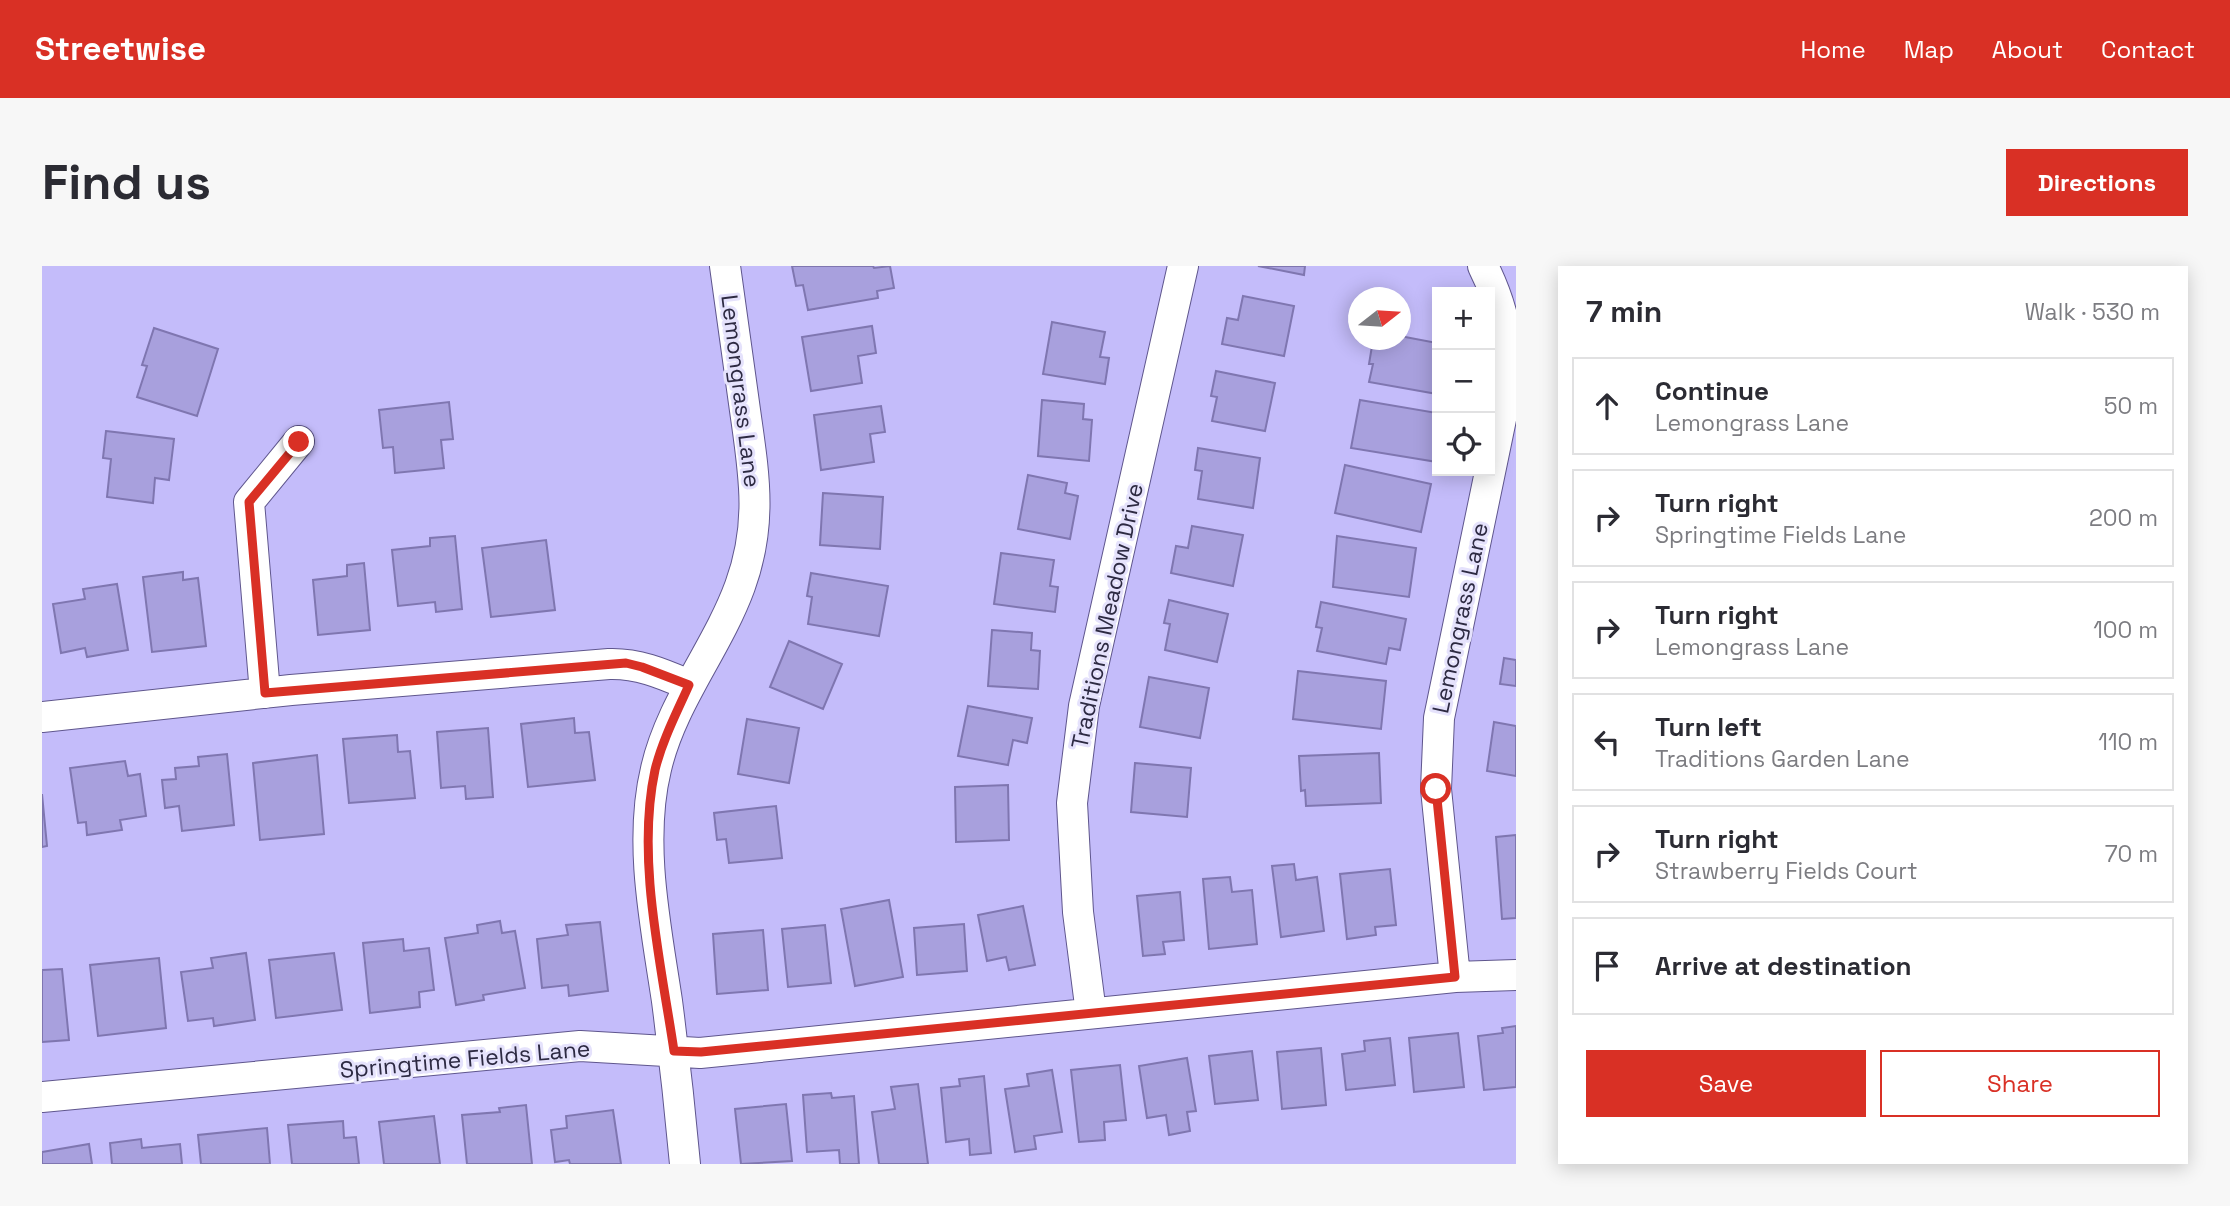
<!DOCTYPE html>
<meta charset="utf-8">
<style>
body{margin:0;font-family:"Space Grotesk",sans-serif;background:#f7f7f7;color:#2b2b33}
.controls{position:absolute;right:21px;top:21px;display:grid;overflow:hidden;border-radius:0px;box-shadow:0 4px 18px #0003}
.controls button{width:63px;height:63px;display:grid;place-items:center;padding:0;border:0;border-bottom:2px solid #e1e1e2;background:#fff;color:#2b2b33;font:35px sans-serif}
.compass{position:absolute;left:1306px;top:21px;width:63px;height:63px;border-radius:50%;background:#fff;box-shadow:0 4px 18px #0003;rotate:73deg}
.stop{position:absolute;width:21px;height:21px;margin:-16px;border:5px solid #d93025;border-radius:50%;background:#fff}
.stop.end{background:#d93025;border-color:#fff;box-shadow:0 2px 7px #0008}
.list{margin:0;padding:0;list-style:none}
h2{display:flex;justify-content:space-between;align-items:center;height:91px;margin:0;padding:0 28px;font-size:30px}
h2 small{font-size:23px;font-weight:400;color:#7c7c81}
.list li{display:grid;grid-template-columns:46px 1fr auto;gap:21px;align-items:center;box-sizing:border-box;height:98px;margin:0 14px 14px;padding:0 14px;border:2px solid #e1e1e2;border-radius:0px}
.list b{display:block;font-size:26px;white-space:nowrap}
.list p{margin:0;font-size:23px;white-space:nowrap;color:#7c7c81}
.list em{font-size:23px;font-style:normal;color:#7c7c81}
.actions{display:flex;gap:14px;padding:21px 28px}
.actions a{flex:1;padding:16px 0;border:2px solid #d93025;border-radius:0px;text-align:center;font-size:24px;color:#d93025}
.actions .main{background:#d93025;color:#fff}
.icon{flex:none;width:38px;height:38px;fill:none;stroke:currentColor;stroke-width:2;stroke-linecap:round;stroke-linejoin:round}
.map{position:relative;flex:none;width:1474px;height:898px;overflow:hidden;border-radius:0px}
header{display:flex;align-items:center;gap:42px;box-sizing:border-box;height:98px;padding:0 35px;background:#d93025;color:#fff}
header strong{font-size:33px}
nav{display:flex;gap:38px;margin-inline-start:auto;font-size:24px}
.intro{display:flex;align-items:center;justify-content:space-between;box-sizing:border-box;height:168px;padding:0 42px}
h1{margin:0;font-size:49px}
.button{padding:18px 32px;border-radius:0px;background:#d93025;color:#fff;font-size:24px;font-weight:700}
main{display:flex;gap:42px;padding:0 42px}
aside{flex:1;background:#fff;border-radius:0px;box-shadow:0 4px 18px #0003}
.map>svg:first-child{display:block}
.building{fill:#a8a0dd;stroke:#7f76b0;stroke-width:2}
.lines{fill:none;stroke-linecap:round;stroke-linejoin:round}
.minor-casing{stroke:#5f568d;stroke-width:32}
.minor{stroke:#fff;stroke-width:30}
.route{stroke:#d93025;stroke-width:9}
.labels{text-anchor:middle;stroke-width:6;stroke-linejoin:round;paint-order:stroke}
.street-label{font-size:23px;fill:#2d2a42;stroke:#e5e2fc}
</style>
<header>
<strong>Streetwise</strong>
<nav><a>Home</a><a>Map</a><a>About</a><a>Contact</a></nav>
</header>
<div class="intro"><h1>Find us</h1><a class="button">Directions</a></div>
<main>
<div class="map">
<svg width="1474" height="898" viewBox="0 0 1474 898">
<rect width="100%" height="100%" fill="#c4bcfa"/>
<!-- building -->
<path class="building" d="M750,0H831L832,2L848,0L852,22L835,25L836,32L766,44L761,19L754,20Z
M1216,0H1263L1262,9Z
M1201,30L1252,40L1242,90L1180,78L1185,52L1196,54Z
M1010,56L1063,66L1058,91L1067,92L1063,118L1001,108Z
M830,60L834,87L816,90L820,117L769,125L760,71Z
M112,62L176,83L155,150L95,131L105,100L100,99Z
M1358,70L1395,77V128L1327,116L1331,98H1327L1331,74H1358Z
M1174,105L1233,117L1223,165L1170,155L1175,131L1169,130Z
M1000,134L1042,138L1041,153L1050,154L1047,195L996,190Z
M1318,134L1395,147V196L1309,182Z
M407,136L411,173L399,174L402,202L353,207L351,181L341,182L337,144Z
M839,140L843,166L828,168L832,196L779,204L772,149Z
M64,165L132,173L127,214L113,212L111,237L65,231L69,193L61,192Z
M1156,182L1218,192L1211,242L1156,233L1160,205L1153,204Z
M1303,199L1389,218L1379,266L1293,247Z
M986,209L1025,217L1023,227L1036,230L1028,273L976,263Z
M781,227L841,231L838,283L778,279Z
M1150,260L1201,269L1191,320L1129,307L1134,280L1146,282Z
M413,270L420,343L394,346L393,336L356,340L350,284L388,280V272Z
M1295,270L1374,282L1367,331L1291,321Z
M504,274L513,344L449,351L440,282Z
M959,287L1012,294L1008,320L1016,321L1013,346L952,338Z
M322,297L328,364L276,369L271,314L305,310V299Z
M141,306V314L156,312L164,380L110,386L101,311Z
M769,307L846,320L837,370L766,358L770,331L765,330Z
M75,318L86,384L45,391L43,382L19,387L11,338L43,333L41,323Z
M1127,334L1186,348L1175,396L1123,384L1128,358L1122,357Z
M1279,336L1364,353L1358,384L1347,382L1344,398L1275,385L1280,362L1274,361Z
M950,364L990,367L989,384L998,385L996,423L946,420Z
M747,375L800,398L781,443L728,421Z
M1462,392L1474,394V420L1458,418Z
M1256,405L1344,415L1339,463L1251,453Z
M1107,411L1167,422L1158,472L1098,461Z
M926,440L990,452L985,477L971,474L966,499L916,490Z
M532,452L533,467L547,466L553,514L486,521L479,458Z
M705,453L757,462L747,517L696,508Z
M1452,456L1474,460V510L1445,505Z
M446,462L451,531L424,533L423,520L399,522L395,466Z
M355,469L356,486L368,485L373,532L307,537L301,473Z
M1337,487L1339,537L1264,540L1263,524L1259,525L1257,490Z
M185,488L192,559L140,565L137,540L123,542L120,514L134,513L133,502L157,500L156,491Z
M275,489L282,568L218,574L211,497Z
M83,495L86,510L98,508L104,550L78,554L80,564L45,569L44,556L36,557L28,502Z
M1093,497L1149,502L1145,551L1089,546Z
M966,519L967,574L914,576L913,521Z
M0,528L5,580L0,581Z
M734,540L740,592L687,597L684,573L675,574L672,547Z
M1474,569V652L1460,653L1454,571Z
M1252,598L1254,614L1275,611L1282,665L1239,671L1230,600Z
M1348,603L1354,659L1333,661L1334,669L1305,673L1298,608Z
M1188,611L1190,626L1210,624L1215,678L1167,683L1161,613Z
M1138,626L1142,674L1121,676L1123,688L1101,690L1095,630Z
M847,634L861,711L813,720L799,643Z
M981,640L993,699L967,704L964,691L945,695L936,649Z
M458,655L460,667L473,665L483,722L441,729L442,734L414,739L403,672L436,667L435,659Z
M558,656L566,725L527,730L526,719L500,722L495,673L526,669L524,659Z
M922,658L925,705L875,709L872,662Z
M783,659L789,717L746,721L740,663Z
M721,664L726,724L675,728L671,668Z
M361,673L362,685L387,682L392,724L377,726L378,741L328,747L321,677Z
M204,687L213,754L172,760L171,752L146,755L139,706L171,702L169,692Z
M292,687L300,744L234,752L227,694Z
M117,692L124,762L56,770L48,699Z
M20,703L27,774L0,776V704Z
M1474,760V821L1442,824L1436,770L1461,767L1460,762Z
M1416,767L1422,821L1372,826L1367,772Z
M1348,772L1353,819L1304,824L1300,788L1323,785L1322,775Z
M1279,782L1284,839L1240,843L1235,786Z
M1210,785L1216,834L1173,838L1167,790Z
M1145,792L1154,845L1145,846L1148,865L1127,869L1124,849L1105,852L1097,800Z
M1078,799L1084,854L1062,856L1063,874L1037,876L1029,804Z
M1010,804L1020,866L992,870L994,883L973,886L963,823L987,820L985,808Z
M942,810L949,887L928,889L927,873L904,876L899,822L918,820L917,813Z
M876,818L886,898H837L830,846L853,843L849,821Z
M789,827L790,832L812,830L817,898H798L797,884L765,886L761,829Z
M744,838L750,895L699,898L693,843Z
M484,839L490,898H425L420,849L458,846L457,842Z
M571,844L579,898H528L527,894L513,896L509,864L525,862L524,850Z
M392,850L398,898H342L337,856Z
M301,855L302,872L314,871L317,898H250L246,859Z
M225,862L228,898H159L156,869Z
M99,873L100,882L138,878L140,898H70L68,877Z
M47,878L50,898H0V886Z"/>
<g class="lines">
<defs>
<path id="minor" d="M223,427L207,236L257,175
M0,451L249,424L567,398C596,397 621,408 647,419
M1413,711L1394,523L1397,452L1465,124C1470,79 1461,40 1441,0
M1049,747L1036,646L1030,537L1042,440L1141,0
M0,831L538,780L658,787L1413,711L1474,709
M643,898C638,843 632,789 625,735C614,661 596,577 614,503C629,437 675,383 698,320C722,254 711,203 702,137C696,91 689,46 683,0"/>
</defs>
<!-- minor casing -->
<use href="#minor" class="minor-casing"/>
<!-- minor -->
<use href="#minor" class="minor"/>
</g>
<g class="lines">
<!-- route -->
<path class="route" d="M257,176L207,236L223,427L584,397L600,401L647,419C635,446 620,475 613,504C594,592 619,697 632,785L659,786L1413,711L1394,523"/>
</g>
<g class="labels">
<!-- street labels -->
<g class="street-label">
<text transform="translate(699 125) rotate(83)" y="8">Lemongrass Lane</text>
<text transform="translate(1065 350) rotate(-78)" y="8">Traditions Meadow Drive</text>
<text transform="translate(1418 352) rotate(-78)" y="8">Lemongrass Lane</text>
<text transform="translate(423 793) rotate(-5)" y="8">Springtime Fields Lane</text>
</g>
</g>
</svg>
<div class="controls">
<button>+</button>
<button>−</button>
<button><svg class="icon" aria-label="locate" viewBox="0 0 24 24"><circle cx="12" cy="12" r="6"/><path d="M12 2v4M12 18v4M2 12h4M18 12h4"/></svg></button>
</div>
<svg class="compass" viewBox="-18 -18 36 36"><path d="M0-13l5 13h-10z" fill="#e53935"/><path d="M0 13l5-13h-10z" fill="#7c7c81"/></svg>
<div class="stop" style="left:1394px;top:523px"></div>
<div class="stop end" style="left:257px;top:176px"></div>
</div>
<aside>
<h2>7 min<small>Walk · 530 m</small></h2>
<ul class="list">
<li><svg class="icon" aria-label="ahead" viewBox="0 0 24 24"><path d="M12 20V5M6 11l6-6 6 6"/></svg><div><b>Continue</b><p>Lemongrass Lane</p></div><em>50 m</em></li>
<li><svg class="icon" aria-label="right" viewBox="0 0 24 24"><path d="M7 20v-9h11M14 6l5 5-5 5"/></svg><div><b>Turn right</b><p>Springtime Fields Lane</p></div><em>200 m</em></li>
<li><svg class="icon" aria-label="right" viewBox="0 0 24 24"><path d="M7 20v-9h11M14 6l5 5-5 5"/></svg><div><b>Turn right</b><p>Lemongrass Lane</p></div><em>100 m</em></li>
<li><svg class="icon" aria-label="left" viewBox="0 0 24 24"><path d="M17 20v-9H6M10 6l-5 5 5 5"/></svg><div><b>Turn left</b><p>Traditions Garden Lane</p></div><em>110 m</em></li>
<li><svg class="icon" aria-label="right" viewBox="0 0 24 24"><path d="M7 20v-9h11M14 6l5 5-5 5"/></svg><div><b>Turn right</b><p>Strawberry Fields Court</p></div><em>70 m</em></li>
<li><svg class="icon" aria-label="arrive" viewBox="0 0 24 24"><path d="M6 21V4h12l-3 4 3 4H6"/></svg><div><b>Arrive at destination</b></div></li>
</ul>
<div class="actions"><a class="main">Save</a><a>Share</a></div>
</aside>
</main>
